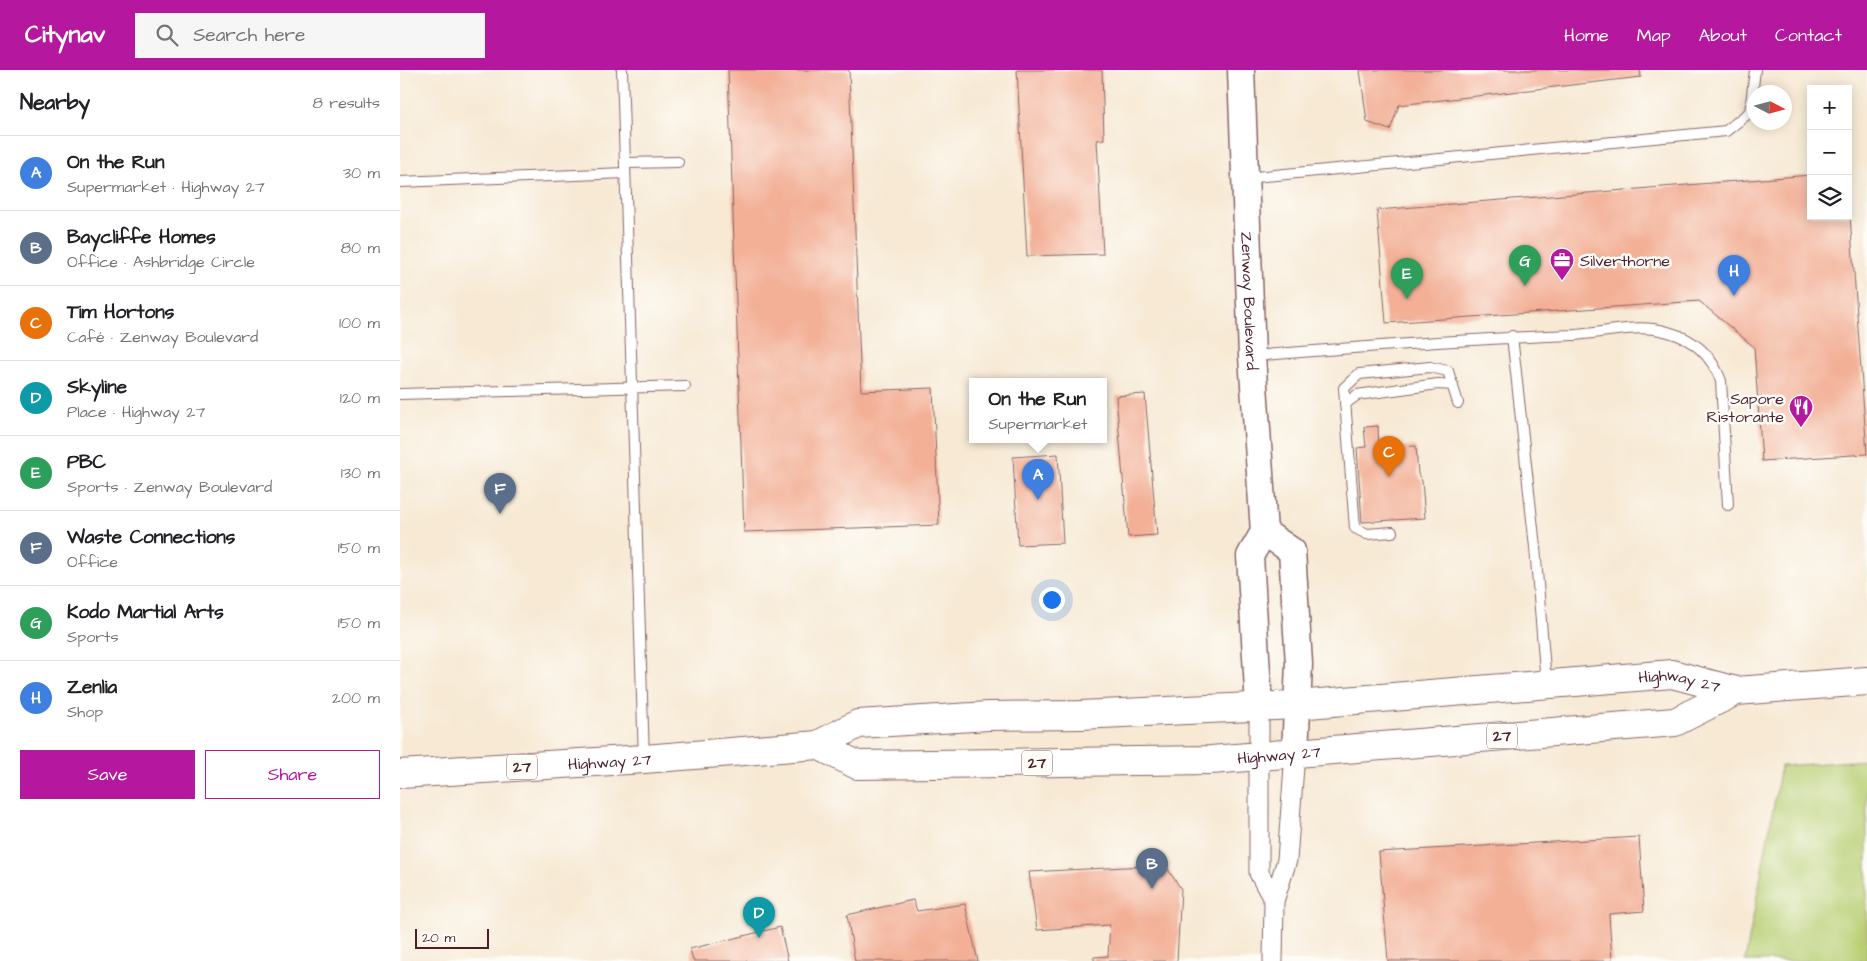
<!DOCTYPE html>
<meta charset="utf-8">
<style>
body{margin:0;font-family:"Architects Daughter",sans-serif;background:#f6f6f6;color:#202124}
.controls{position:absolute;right:15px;top:15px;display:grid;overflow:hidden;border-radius:0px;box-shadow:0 2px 12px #0003}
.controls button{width:45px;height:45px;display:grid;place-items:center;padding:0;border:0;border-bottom:1px solid #e0e0e0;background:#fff;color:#202124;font:25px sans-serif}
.compass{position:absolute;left:1347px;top:15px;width:45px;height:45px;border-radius:50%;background:#fff;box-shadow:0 2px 12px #0003;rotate:96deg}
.scale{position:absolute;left:15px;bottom:12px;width:74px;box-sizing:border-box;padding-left:5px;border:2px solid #4a1f2b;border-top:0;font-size:14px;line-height:18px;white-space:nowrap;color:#4a1f2b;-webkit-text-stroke:4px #fdfcf7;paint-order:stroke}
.you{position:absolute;left:651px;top:529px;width:18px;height:18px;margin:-12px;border:4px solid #fff;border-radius:50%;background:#1a73e8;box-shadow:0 0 0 8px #1a73e833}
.badge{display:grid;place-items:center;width:32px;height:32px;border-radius:50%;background:#b5179e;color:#fff;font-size:16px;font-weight:700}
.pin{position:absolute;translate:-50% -41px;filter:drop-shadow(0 1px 2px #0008)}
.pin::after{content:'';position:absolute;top:26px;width:18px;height:15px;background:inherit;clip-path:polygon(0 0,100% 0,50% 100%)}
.popup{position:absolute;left:569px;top:308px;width:138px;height:65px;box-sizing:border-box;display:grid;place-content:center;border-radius:0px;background:#fff;filter:drop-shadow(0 1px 4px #0005);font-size:16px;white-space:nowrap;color:#757577}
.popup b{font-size:19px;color:#202124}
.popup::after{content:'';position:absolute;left:50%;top:100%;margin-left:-10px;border:10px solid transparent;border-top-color:#fff}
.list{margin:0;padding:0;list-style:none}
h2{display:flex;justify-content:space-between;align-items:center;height:65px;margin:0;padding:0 20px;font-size:21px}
h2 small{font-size:16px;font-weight:400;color:#757577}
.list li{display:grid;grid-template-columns:32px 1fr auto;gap:15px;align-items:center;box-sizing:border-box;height:75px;padding:0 20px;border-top:1px solid #e0e0e0}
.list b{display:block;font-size:19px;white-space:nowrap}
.list p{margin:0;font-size:16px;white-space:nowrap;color:#757577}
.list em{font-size:16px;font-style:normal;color:#757577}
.actions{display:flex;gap:10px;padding:15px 20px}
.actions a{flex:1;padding:11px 0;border:1px solid #b5179e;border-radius:0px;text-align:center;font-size:18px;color:#b5179e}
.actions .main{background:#b5179e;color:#fff}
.icon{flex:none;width:28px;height:28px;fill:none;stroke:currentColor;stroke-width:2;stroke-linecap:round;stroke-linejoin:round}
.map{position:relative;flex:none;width:1467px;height:891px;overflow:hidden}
header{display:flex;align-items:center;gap:30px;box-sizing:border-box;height:70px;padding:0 25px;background:#b5179e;color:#fff}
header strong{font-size:24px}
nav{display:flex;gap:28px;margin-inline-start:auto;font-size:18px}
.search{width:350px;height:45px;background:#f6f6f6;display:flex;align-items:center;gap:12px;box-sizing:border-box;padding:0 18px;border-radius:0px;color:#757577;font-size:19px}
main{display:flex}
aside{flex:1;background:#fff}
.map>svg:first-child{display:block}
.green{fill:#b8cf73;stroke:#81774f}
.building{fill:#f3b097}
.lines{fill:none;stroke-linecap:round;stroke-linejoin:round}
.lane-casing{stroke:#876666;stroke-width:12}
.street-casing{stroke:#876666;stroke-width:21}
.secondary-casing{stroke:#876666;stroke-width:29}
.primary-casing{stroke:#876666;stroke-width:30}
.lane{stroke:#fff;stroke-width:10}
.street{stroke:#fff;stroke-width:19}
.secondary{stroke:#fff;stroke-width:26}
.primary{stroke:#fff;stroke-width:28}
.labels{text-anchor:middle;stroke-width:5;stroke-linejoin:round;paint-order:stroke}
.shield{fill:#fdfcf7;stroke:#806168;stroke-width:1}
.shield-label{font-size:15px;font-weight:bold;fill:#4a1f2b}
.poi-label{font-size:16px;fill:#4a1f2b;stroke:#fdfcf7;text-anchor:start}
.street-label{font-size:16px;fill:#4a1f2b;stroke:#fdfcf7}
</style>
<header>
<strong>Citynav</strong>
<div class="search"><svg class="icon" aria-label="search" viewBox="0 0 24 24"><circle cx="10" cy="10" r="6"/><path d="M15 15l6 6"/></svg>Search here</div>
<nav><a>Home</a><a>Map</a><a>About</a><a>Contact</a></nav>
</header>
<main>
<aside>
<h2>Nearby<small>8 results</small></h2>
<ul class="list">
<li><span class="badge" style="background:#3f7fe0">A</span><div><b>On the Run</b><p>Supermarket · Highway 27</p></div><em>30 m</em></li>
<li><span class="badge" style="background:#5c6f8a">B</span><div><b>Baycliffe Homes</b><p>Office · Ashbridge Circle</p></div><em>80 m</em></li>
<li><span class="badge" style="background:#e8710a">C</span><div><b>Tim Hortons</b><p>Café · Zenway Boulevard</p></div><em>100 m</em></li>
<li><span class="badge" style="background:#0f9aa8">D</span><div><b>Skyline</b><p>Place · Highway 27</p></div><em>120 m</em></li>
<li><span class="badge" style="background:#2e9e5b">E</span><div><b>PBC</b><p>Sports · Zenway Boulevard</p></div><em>130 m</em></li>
<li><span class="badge" style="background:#5c6f8a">F</span><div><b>Waste Connections</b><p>Office</p></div><em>150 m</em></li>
<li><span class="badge" style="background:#2e9e5b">G</span><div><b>Kodo Martial Arts</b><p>Sports</p></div><em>150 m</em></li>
<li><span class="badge" style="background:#3f7fe0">H</span><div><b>Zenlia</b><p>Shop</p></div><em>200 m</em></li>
</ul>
<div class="actions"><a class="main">Save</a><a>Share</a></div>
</aside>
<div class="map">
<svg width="1467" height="891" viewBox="0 0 1467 891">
<rect width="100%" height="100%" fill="#fdfcf7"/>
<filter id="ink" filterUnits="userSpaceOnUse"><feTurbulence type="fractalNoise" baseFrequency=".02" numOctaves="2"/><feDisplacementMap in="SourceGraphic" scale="10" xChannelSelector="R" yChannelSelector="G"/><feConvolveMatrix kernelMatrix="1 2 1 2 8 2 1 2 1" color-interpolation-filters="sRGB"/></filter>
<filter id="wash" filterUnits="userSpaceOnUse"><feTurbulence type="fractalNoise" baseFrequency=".0096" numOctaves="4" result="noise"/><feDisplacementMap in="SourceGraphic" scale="20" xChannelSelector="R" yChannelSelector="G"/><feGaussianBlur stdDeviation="1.12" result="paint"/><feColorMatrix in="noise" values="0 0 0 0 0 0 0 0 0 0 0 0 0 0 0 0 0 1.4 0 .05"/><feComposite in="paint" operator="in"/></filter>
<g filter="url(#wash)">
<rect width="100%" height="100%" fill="#f7e9d4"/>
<!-- green -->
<path class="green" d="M1467,690V891H1345L1381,696Z"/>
<g id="blocks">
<!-- building -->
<path class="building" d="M328,0H449L461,321L533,318L539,455L344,462Z
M617,0H702L704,69L697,70L703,184L627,186Z
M960,0H1240L1241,7L999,35L990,60L967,52Z
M1411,105V146H1450L1467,384L1362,391L1354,277L1299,231L986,253L977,140Z
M745,324L757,465L728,467L716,326Z
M978,356L979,378L1016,376L1018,404L1022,411L1025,448L962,452L957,378L966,377L964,357Z
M658,384L663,473L618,475L613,387Z
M1239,767L1244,841L1209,844L1212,891H988L979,782Z
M765,795L781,819L777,891H694V887L708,886L710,855L637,860L629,802Z
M513,830L517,841L565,834L578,891H455L447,845Z
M380,857L388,891H293L290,879Z"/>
</g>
</g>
<g filter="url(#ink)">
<use href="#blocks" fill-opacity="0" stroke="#876666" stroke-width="1"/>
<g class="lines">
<defs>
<path id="lane" d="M222,0L244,689
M225,93L278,92
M845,108L1326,61L1350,42L1355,0
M0,112L225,103
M1112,266L1135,477L1146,613
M853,286C960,277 1067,269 1174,265C1205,263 1238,253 1268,262C1294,269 1312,286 1321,311L1328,435
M0,324L285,316
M945,334L957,325L1038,314L1053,315
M992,462L967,464L955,458L944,318L959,304L1030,297L1048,301L1058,333"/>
<path id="street" d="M859,637V803L874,831
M873,891L874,831L887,790L895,683"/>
<g id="secondary">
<path id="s1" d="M841,0L852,286L864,462L850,486L859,637"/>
<path d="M864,462L892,481L899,594L895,683"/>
</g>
<g id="primary">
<path id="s2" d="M418,675L457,695L811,690L1275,652L1336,621"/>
<path id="s3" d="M0,704L244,689L418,675L458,654L589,646L680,645L896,635L1272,604L1336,621L1467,611"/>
</g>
</defs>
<!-- lane casing -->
<use href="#lane" class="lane-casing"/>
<!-- street casing -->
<use href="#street" class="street-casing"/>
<!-- secondary casing -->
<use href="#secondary" class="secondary-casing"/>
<!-- primary casing -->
<use href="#primary" class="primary-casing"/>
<!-- lane -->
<use href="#lane" class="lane"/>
<!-- street -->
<use href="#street" class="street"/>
<!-- secondary -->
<use href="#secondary" class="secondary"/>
<!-- primary -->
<use href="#primary" class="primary"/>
</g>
</g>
<!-- icons -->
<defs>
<symbol id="office-pin" viewBox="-11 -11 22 30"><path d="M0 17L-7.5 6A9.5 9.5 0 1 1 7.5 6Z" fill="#b5179e" stroke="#fdfcf7"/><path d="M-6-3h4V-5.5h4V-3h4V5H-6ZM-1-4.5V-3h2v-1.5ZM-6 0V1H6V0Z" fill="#fff"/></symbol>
<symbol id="restaurant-pin" viewBox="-11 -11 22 30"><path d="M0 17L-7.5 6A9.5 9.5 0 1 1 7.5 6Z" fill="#b5179e" stroke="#fdfcf7"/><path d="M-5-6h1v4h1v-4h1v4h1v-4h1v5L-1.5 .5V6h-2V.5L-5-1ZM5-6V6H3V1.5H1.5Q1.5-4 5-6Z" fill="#fff"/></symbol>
</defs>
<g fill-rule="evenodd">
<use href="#office-pin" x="1148" y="176" width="28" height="38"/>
<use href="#restaurant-pin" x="1387" y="323" width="28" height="38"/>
</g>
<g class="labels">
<!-- shield labels -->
<g class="shield">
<rect x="1087" y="653.5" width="30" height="25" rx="4"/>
<rect x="622" y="680.5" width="30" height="25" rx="4"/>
<rect x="107" y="684.5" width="30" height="25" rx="4"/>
</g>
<g class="shield-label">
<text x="1102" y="671">27</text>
<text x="637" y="698">27</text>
<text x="122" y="702">27</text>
</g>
<!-- poi labels -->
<g class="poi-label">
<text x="1180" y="196">Silverthorne</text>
<text x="1384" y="334" text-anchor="end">Sapore<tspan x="1384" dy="18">Ristorante</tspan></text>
</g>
<!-- street labels -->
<g class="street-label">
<text dy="6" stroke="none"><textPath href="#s1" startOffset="231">Zenway Boulevard</textPath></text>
<text dy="6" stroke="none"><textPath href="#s3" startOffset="1288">Highway 27</textPath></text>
<text dy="6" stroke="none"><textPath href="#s2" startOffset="466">Highway 27</textPath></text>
<text dy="6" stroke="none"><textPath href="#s3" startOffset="210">Highway 27</textPath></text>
</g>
</g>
</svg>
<div class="controls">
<button>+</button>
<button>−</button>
<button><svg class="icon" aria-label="layers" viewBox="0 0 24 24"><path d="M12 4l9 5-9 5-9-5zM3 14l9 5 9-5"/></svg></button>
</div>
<svg class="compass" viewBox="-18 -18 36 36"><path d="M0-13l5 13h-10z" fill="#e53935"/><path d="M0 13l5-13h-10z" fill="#757577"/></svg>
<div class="scale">20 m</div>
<div class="you"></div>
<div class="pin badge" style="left:638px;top:430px;background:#3f7fe0">A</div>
<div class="popup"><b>On the Run</b>Supermarket</div>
<div class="pin badge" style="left:752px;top:819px;background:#5c6f8a">B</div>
<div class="pin badge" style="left:989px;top:407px;background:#e8710a">C</div>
<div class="pin badge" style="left:359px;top:868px;background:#0f9aa8">D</div>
<div class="pin badge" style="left:1007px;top:229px;background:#2e9e5b">E</div>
<div class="pin badge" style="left:100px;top:444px;background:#5c6f8a">F</div>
<div class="pin badge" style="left:1125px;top:216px;background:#2e9e5b">G</div>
<div class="pin badge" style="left:1334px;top:226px;background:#3f7fe0">H</div>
</div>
</main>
